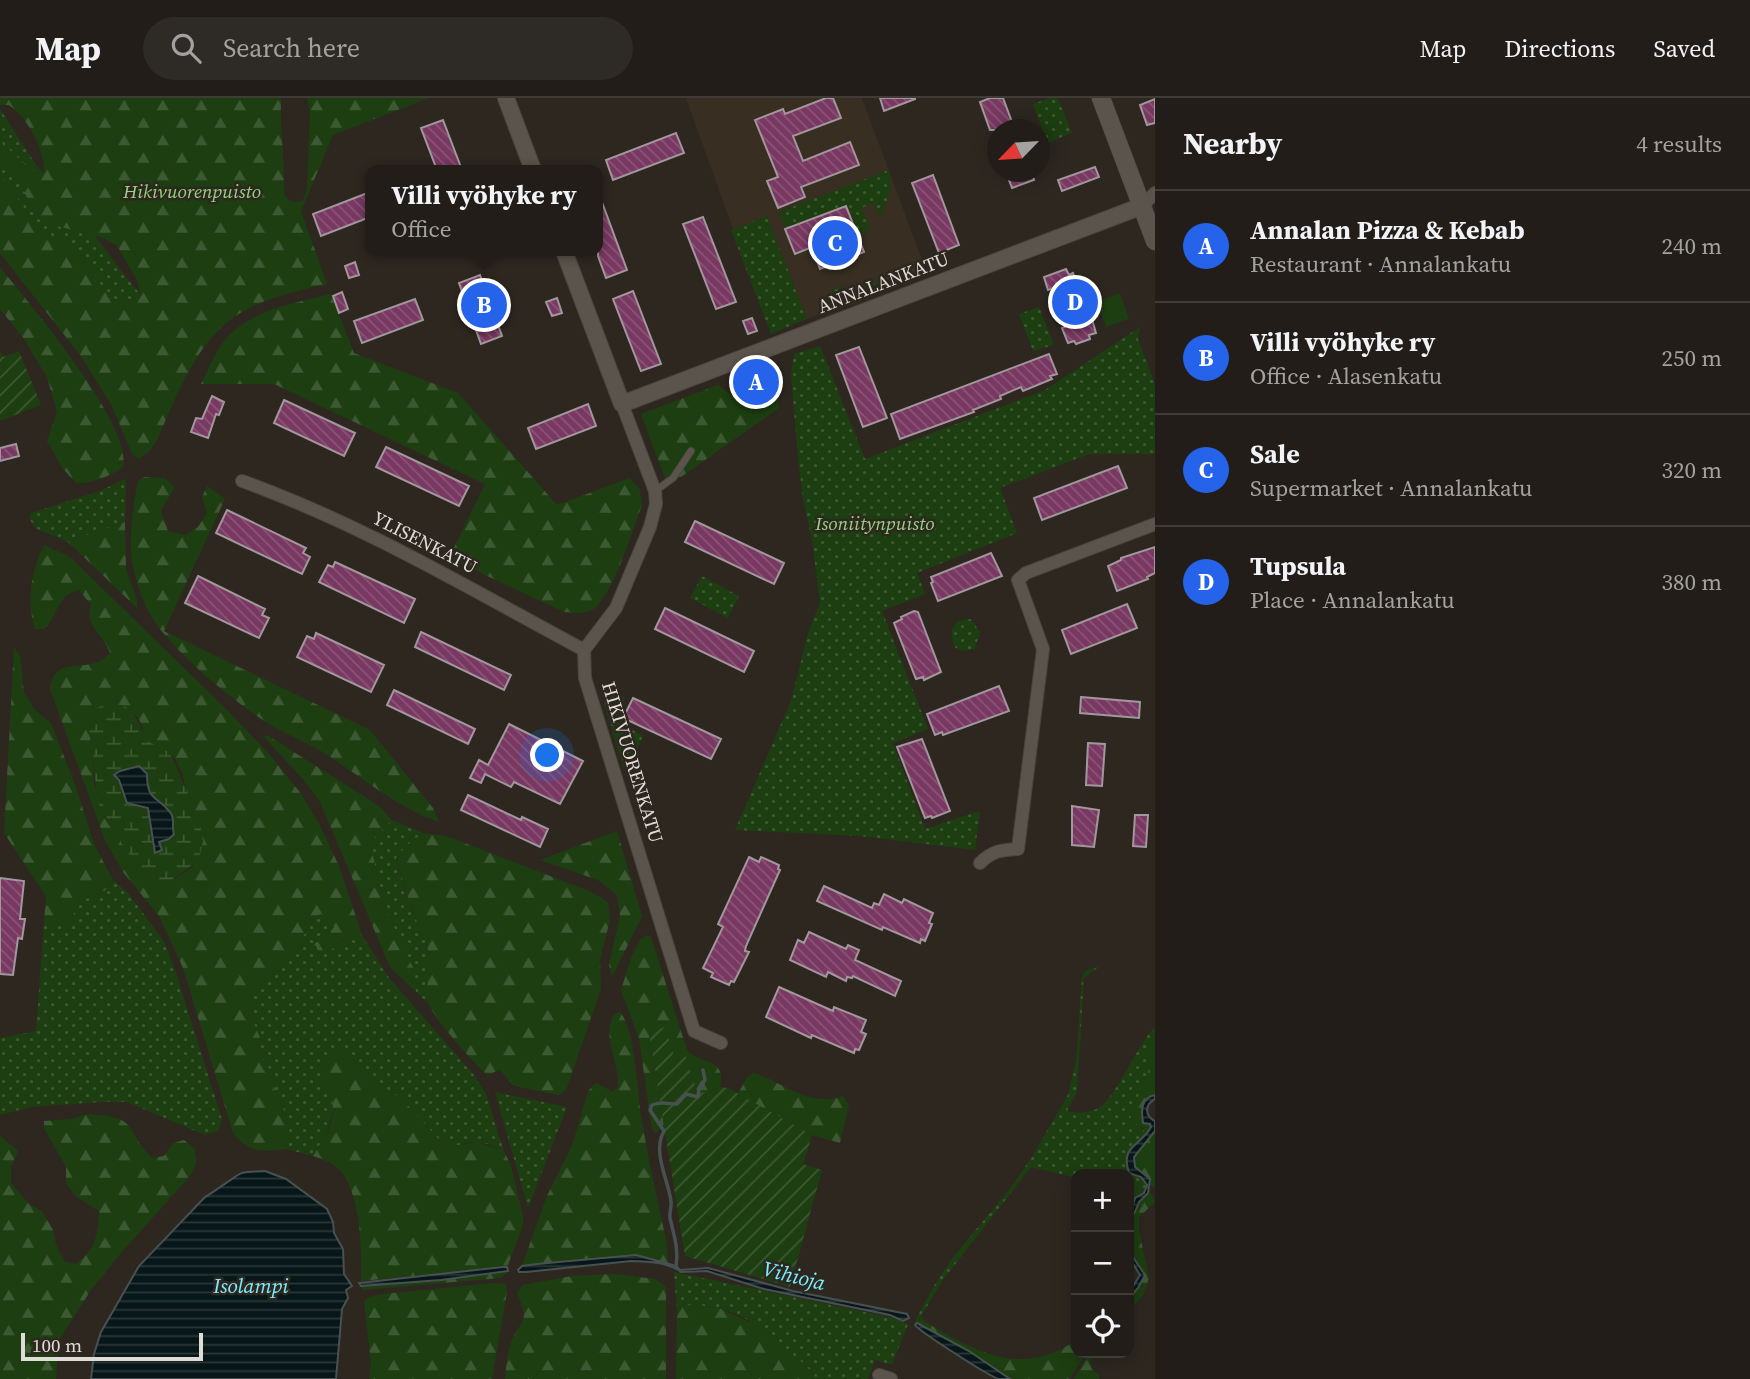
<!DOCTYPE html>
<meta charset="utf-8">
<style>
body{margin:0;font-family:"Source Serif 4",serif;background:#2e2a25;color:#f1f3f6}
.controls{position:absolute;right:21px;bottom:21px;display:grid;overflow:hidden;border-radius:14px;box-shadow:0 4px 18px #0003}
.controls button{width:63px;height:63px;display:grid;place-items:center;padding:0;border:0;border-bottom:2px solid #3f3b37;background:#221d18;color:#f1f3f6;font:35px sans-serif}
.compass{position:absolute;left:987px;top:21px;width:63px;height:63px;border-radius:50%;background:#221d18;box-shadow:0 4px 18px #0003;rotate:245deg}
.scale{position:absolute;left:21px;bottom:18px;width:182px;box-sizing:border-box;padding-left:7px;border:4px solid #dfdbd6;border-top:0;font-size:19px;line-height:24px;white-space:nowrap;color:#dfdbd6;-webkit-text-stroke:5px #2d2720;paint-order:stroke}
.you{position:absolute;left:548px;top:658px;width:24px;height:24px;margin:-18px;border:5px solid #fff;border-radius:50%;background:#1a73e8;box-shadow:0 0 0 10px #1a73e833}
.badge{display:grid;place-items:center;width:46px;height:46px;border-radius:50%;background:#2563eb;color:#fff;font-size:23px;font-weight:700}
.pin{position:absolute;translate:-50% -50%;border:4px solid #fff;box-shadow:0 2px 7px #0006}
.popup{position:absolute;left:365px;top:67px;width:238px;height:91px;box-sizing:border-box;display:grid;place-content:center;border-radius:14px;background:#221d18;filter:drop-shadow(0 2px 5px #0005);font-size:23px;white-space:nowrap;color:#a2a2a2}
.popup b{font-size:26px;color:#f1f3f6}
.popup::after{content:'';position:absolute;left:50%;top:100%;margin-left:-14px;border:14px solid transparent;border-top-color:#221d18}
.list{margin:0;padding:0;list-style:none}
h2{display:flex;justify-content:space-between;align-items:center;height:91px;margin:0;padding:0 28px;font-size:30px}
h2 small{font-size:23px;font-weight:400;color:#a2a2a2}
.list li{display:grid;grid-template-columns:46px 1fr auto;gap:21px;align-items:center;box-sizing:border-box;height:112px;padding:0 28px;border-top:2px solid #3f3b37}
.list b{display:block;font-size:26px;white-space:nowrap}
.list p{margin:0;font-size:23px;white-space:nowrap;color:#a2a2a2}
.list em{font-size:23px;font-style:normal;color:#a2a2a2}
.icon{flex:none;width:38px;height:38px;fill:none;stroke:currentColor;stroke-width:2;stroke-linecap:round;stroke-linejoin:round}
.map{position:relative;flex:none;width:1155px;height:1281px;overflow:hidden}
header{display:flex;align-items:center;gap:42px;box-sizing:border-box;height:98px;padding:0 35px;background:#221d18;border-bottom:2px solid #3f3b37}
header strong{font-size:33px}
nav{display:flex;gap:38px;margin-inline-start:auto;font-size:24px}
.search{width:490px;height:63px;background:#2e2a25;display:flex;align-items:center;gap:18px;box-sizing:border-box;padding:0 24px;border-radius:38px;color:#a2a2a2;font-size:26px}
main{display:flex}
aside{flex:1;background:#221d18}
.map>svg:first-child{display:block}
.built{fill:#382e22}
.grass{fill:url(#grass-dots)}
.forest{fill:url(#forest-firs);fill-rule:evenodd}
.wetland{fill:url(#wetland-marsh);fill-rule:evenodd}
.garden{fill:url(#garden-furrows)}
.pitch{fill:#1d3e11}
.water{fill:url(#water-rules);stroke:#485151;stroke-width:2}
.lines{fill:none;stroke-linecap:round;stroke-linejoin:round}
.stream{stroke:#485151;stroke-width:3.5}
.building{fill:url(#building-back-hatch);stroke:#a2979d;stroke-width:2}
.service-casing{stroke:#4a453e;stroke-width:8}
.minor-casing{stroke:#4a453e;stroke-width:14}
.tertiary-casing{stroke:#4a453e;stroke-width:18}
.secondary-casing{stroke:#4a453e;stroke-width:19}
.service{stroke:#5a544c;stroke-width:6}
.minor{stroke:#5a544c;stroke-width:12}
.tertiary{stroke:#5a544c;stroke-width:16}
.secondary{stroke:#5a544c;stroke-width:18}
.labels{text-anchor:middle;stroke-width:5;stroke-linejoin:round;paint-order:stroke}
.park-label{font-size:19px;font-style:italic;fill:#93d47e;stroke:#2d2720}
.street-label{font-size:19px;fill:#dfdbd6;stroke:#2d2720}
.water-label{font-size:21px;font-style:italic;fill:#7aedfe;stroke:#2d2720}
</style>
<header>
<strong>Map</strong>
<div class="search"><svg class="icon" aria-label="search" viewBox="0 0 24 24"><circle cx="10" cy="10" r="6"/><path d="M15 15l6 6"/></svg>Search here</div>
<nav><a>Map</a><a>Directions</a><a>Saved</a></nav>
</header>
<main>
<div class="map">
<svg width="1155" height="1281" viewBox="0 0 1155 1281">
<defs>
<pattern id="grass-dots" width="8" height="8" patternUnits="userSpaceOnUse" patternTransform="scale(1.75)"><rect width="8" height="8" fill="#1d3e11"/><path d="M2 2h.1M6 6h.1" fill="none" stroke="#3d5933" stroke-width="1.8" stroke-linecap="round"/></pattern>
<pattern id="forest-firs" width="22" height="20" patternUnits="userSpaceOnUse" patternTransform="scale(1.75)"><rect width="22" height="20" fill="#1d3e11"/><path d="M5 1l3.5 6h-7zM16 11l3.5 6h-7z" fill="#3d5933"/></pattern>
<pattern id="wetland-marsh" width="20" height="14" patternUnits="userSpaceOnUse" patternTransform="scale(1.75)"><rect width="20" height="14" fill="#1d3e11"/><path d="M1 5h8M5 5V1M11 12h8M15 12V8" fill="none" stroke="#3d5933"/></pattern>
<pattern id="garden-furrows" width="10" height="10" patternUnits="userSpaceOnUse" patternTransform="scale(1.75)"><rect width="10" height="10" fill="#1d3e11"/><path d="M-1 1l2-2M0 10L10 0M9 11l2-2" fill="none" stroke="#3d5933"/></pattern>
<pattern id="water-rules" width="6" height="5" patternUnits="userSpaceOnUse" patternTransform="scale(1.75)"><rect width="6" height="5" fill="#071618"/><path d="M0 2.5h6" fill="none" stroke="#2b3739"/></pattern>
<pattern id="building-back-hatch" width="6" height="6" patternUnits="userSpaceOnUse" patternTransform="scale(1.75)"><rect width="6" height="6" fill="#783861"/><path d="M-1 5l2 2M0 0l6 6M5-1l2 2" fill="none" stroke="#8b5477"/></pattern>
</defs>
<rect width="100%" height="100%" fill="#2d2720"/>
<!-- built -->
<path class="built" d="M686,0H862L927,175L807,221L767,119L733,131Z"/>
<!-- grass -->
<path class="grass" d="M1050,0H1058L1072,35L1047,45L1033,6Z
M0,11L36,67L69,102L122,174L171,233L73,240L0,153Z
M889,72C895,88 886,105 880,120L874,104L862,110L870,131L859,136L847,107L785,130L779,114Z
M767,118L807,221L771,236L731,132Z
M894,178L899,188L836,212C827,203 829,189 843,188L847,195Z
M1039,209L1054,247L1033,253L1019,216Z
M1140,229L1138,241L1155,286V356H1089L1000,390L1017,435L917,475L925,496L882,513L928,631L893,645L925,731L980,713L975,752L860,738L735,732L791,603L808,535L820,505L812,442L803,401L798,360L791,277L794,256L820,248L865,361L1045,292Z
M124,381L126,383L125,424L68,444L35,430L29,420L31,415L100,393Z
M702,478L739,498L728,520L690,500Z
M971,521L980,534L975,551C955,556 952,550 952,531L958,523Z
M603,588L625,600L617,623L643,638L629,669L624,671L605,609Z
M392,722L423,735L406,748L396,761L412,814L420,827L428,852L430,871L427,904L416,894L414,874L384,807L370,744Z
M113,782L128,795L165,845L177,878L222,1021L218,1033L205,1037L127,1004H100L31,1009L0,1017V940L36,933L44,824L61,828L71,822L79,804L108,791Z
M322,816L334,829L327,838L315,846L335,850L346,839L352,841L362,837L389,880L474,977L486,996L504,1053L488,1046L469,1044L455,1048L441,1044L403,1002L373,981L347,956L339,953L327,958C315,980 328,989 334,1009L326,1036L313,1058L286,1051L290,1037L285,1015L274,989L272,975L256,951L261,942L253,923L254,909L247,901L258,885L299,850L310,822Z
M1101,867L1084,880L1077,994L1067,1013C1077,1017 1096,1014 1104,1006C1118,991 1134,957 1147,938L1151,946L1153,975L1130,1012C1129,1027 1142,1025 1146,1037L1126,1058L1128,1072L1146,1084L1145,1093L1129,1087V1076H1097L1085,1072L1075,1075L1073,1079L1031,1069L942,1183L917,1225L916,1221L934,1188L954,1158L1009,1092L1032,1059L1068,997L1076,963L1082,880L1085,873Z
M495,994L567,1009L528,1110Z
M674,1174L889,1219L908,1226L892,1267L875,1262L868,1281H817C806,1264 789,1258 775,1246C769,1241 765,1235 759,1230C739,1213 701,1201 677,1212Z"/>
<!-- forest -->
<path class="forest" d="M0,0H281C280,33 285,64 284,97C290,104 294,106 303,102L307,90L310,14L307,0H429L333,37L301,113L327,186C293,194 254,202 226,225C192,254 175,302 157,342L149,354L138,361L132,356L112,308L80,257L0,155V77L23,107L30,124L37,133C50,138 68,143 78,152C99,170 97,204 130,204L138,199L140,193L137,182L117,148L103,140L42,124L33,113L18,80L0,60V43L36,76H43C49,59 25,14 8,7H0Z
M0,169C28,204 133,327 123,369C111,378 91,386 76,385L63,371L47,343L57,314L47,279L24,241L0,211Z
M331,196L354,255L458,295L557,407L630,380L640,392L642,407C633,431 614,493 596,509C587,517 576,515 564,514L449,460L485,386L274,286H201C208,272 215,254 225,242C250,212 295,205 331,196Z
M776,285L779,310L681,379L665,380L641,316L718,287L736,301Z
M144,379L164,380L175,389L161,412L168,433L185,437L198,429L207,415L202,399L207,388L225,401L164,533L370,632L433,710L439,724C390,706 363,679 321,653C304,643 285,636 269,626C234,604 172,553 151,518C143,506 138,487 134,473C127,448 133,408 138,383Z
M125,424L126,471L137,502V510L68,444Z
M44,447L70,459L228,613L269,656L302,697L319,726L339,768L362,837L352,842L345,839L335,850L321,855L314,846L327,838L334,829L321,816L310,822L299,850L258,885L247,901L254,909L253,923L261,942L256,951L272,975L274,989L285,1015L290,1037L286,1051C262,1054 249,1055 233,1035L183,870L159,818L123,774L105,742L50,591C54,559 81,573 100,563C104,561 106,558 110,555C102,532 85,532 91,507L79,492C56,497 59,517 44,531H35C26,503 31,474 44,447ZM119,607C130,612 138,616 142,628C144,634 143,639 147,644C155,652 168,650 175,661C192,687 190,738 193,769L168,785L129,754L102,717L94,685L93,655L87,620L96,610Z
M14,549L20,558L24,595L36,613L51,625L76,689L94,746L113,782L108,791L79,804L71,822L61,828L44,824L46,798L4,735Z
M267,637L379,708L392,722L370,744L384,807L415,874L416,894L390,869L320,704L303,681L264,639Z
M617,733L642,818L612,879L609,867L620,818L617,797L598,782L540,762Z
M423,735L446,738L589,793L608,804L610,822L600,861L601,891L566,992L559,997L519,989L513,987L500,972L487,977C475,966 428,915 427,901C426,885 432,869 428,852C425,838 417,826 412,812C406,795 402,777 396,760L406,748Z
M647,837L651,839L687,952C703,969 726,958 720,989L698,997L685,958L675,961L649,935L664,1028L655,1035L652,1031L639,941L621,892L632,857L640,842Z
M620,914C636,932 637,998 642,1024C649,1065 658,1105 667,1146L668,1166L632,1157L522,1168L546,1100L573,1045L588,993L596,985L613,994L618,989C620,964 600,938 615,915Z
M1155,929V997L1149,999L1145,1026L1151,1027L1146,1037L1143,1030L1132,1023L1130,1012C1145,987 1155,970 1147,938Z
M339,953L347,956L373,981L403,1002L441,1044L455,1048L477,1044L504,1053L511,1068L523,1118V1127L507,1169L361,1183C362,1152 361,1093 338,1070C331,1064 322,1061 313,1058C321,1044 334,1027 333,1011C333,991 312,987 327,958Z
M754,975C785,985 810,1010 843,998L849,1008L840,1045L812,1037L738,996L747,979Z
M89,1016C141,1020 121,1028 152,1060L164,1058L173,1045L184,1042L195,1051L196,1066L190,1078L120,1156L91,1192L59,1242L56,1281H0V1038L18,1053L11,1069V1085L29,1106L42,1113L53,1132L56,1147L64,1163L76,1166C95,1152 99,1136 99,1113L75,1098L66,1085V1069L44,1030V1023L71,1021Z
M1155,1033V1090L1150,1087L1146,1077L1135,1069L1134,1059Z
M1129,1087L1145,1093L1135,1100L1129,1116Z
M1149,1092L1155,1104L1139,1119V1132L1149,1180L1143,1197L1129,1214V1200L1138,1190L1145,1177L1133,1159L1129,1121L1139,1104L1147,1098Z
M507,1174L501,1180L363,1192L361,1189Z
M615,1176L655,1181L666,1189V1281H505C506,1270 507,1258 510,1247C519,1221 532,1227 517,1196L522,1187L572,1178Z
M494,1185L506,1186L507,1194L492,1281H369L371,1266L364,1203L369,1199L383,1196Z
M689,1207L719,1210L758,1228L776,1247L798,1260L817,1281H676L677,1212Z
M921,1219L924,1223C974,1253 1022,1281 1076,1242V1255H1084L1083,1260L1069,1281H1010L969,1253L917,1225Z
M1089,1255H1094L1091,1264L1092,1271L1099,1277V1281H1074Z"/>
<!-- wetland -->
<path class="wetland" d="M104,607C135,602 136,622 147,643L170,655L199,722L203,743L199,762L168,785H153L142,775L102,717L97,701L93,655L87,620L91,612ZM139,668L147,677C148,711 165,698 173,720C175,726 172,730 173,737L159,744V753L155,755L148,710C141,706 135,708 125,702L119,682L115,678L120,673Z"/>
<!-- garden -->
<path class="garden" d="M0,253L3,259L19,253L41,307L0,323Z
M665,929L675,961L685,957L698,996L720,989L728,990L812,1037L803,1066L822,1072L790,1189L685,1158L649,935Z"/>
<!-- pitch -->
<path class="pitch" d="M1120,195L1129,221L1106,229L1097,204Z"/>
<!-- water -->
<path class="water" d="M139,668L147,676C147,703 156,697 170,714C176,721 171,728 174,736L169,741L159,744L162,752L155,755L148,710L127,705L119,682L114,677L120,673Z
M1155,997V1001C1144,1007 1145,1018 1155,1023V1033L1134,1059L1135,1069L1150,1081L1148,1095L1139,1104L1135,1114L1129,1121L1135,1100L1144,1095L1147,1087L1141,1079L1129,1075C1120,1047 1140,1049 1151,1029L1150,1026L1143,1025C1141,1012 1141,1000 1155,997Z
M265,1073L286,1081L327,1111L333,1124L334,1135L343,1151L344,1176L352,1188L346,1192L348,1200L342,1211L336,1281H91L94,1256L101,1234L139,1168L205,1099C213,1095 239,1075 242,1075C249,1073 258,1074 265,1073Z
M1129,1135L1133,1159L1145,1177L1138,1190L1129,1200V1195L1140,1177L1129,1159Z
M636,1157L676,1168L680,1172L708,1170L793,1193L907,1216L909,1220L903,1223L890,1217L764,1191L707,1173L681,1174C669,1164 646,1163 631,1163L526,1174H519L518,1172L522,1168L537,1166Z
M503,1169H507L508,1173L441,1182L361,1188L359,1185Z
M917,1225L969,1253L1010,1281C1006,1281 1002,1281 999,1281C990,1279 919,1233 915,1227Z"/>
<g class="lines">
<!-- stream -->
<path class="stream" d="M676,1169C679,1151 674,1138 670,1120C669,1114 672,1109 671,1103C668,1081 652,1054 664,1033L650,1012L652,1007C662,1003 667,1006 677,1006L686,996L698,999L699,991L705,982L703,972"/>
</g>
<!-- building -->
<path class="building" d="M826,0H833L841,20L793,38L803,63L850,44L859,67L801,89L805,99L778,110L767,83L778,79L755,22L783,11L785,16Z
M880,0H915V1L884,13Z
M990,0H1003L1015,32H990L980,4Z
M1155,1V25L1147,27L1140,7Z
M443,22L462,72H437L421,30Z
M676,35L684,55L613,82L606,62Z
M1095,69L1099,79L1062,93L1058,82Z
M1006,74H1031L1034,82L1012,90Z
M933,77L959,147L939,155L912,85Z
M370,94V119L321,138L313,116Z
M599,96L627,172L606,180L598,158Z
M846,108L864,154L820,171L812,149L795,156L785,131Z
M703,119L736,204L716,211L683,126Z
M355,164L359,177L349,180L345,168Z
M1066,171L1069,177L1073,175L1080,195L1084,194L1096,235L1089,237L1090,241L1076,246L1074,243L1068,245L1062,230L1070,227L1057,189L1048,192L1044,179Z
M480,177L502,238L481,246L459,185Z
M633,193L661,266L641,273L613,201Z
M342,194L348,211L339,215L333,198Z
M557,200L562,215L552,218L546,204Z
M415,201L423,222L362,245L354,223Z
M752,220L757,233L748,236L743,223Z
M859,249L887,320L863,329L836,257Z
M1049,256L1057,276L1050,278L1052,281L1023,293L1021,289L1000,298L1001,301L973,312L974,314L900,341L891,316Z
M764,273L769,286L748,294L743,282Z
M212,298L224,304L219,317L216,316L208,340L191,334L196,320L202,321Z
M284,302L355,335L344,358L274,325Z
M588,306L596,328L536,351L528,330Z
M16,346L19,358L0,363V350Z
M386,349L469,388L459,408L376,369Z
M1118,368L1127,390L1042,422L1034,400Z
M227,412L306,450L303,455L310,459L302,476L216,435Z
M695,423L784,465L774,486L685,444Z
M1155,449V475L1147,479L1148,481L1117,493L1108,468L1121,462V460Z
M991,455L1002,478L938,503L931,485L933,484L931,479Z
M335,464L415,501L404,525L319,484L328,467L333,469Z
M198,478L265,511L262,517L269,520L259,540L185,505Z
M1127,506L1137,530L1071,556L1062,532Z
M665,510L754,553L744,574L655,531Z
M914,513L918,514L941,574L924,582L923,579L916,581L894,525L902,521L901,519Z
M421,534L511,577L504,592L415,549Z
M316,535L384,567L371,594L297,559L307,538L314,541Z
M999,588L1009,613L943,637L942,634L935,637L927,616Z
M394,592L475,631L468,646L387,607Z
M1081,599L1140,604L1139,620L1080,615Z
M633,600L721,641L711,661L623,620Z
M509,626L583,663L560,706L514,684L511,689L485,676L481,685L470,680L479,662L488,667Z
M922,641L950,713L932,720L931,718L925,720L897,649Z
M1088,645L1105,646L1102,688L1086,687Z
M468,697L521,722L522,719L548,731L540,749L461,712Z
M1072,708L1099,712L1094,749L1072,747Z
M1135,717H1148L1146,749L1133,748Z
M749,759L759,764L761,759L779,767L778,771L780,772L746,848L745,853L749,854L734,884L731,883L729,887L711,879L713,875L703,870L723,829L718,826Z
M0,780L24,783L20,821H25L22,841L18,840L13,877L0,876Z
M824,788L872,810L874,805L879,807L884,796L902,805L904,801L933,815L929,825L932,826L925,843L921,841L920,845L883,829L882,832L817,803Z
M809,834L846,851L848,847L859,852L855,862L901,883L895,898L853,878L852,880L847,879L846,883L828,874L826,879L790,862L798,842L804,845Z
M779,889L833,913L834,909L866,922L861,934L866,936L859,952L855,951L854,955L812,937L811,940L766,919Z"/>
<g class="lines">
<defs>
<path id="service" d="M655,393L673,380L691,353"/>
<path id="minor" d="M1142,108L1155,95
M622,306L655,393L656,406L650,429L616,510L584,552L585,580L694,933L721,945
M242,383C364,427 470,491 584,552
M980,765C992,753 1001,752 1018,751L1043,551L1018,482L1026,475L1155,426
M879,1277L891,1281"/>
<path id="tertiary" d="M506,0L533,72
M564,153L622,306L1142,108"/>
<path id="secondary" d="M1101,0L1155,143"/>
</defs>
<!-- service casing -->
<use href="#service" class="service-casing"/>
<!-- minor casing -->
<use href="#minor" class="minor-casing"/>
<!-- tertiary casing -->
<use href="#tertiary" class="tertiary-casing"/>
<!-- secondary casing -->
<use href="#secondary" class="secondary-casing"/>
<!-- service -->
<use href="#service" class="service"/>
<!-- minor -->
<use href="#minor" class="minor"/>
<!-- tertiary -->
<use href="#tertiary" class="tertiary"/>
<!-- secondary -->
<use href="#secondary" class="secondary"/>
</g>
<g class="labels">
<!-- park labels -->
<g class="park-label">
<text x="192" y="100">Hikivuorenpuisto</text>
<text x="875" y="432">Isoniitynpuisto</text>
</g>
<!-- street labels -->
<g class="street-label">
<text transform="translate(883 184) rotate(-21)" y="7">ANNALANKATU</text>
<text transform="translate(425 444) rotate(27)" y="7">YLISENKATU</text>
<text transform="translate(633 664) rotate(73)" y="7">HIKIVUORENKATU</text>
</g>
<!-- water labels -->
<g class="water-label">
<text transform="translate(794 1178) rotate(14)" y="7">Vihioja</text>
<text x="251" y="1195">Isolampi</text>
</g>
</g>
</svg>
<div class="controls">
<button>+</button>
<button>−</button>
<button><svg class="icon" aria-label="locate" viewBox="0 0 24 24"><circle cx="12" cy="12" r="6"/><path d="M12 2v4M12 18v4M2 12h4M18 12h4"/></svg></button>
</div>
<svg class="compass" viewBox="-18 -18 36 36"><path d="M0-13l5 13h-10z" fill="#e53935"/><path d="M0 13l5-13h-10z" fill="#a2a2a2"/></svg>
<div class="scale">100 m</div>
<div class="you"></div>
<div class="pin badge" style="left:756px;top:284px">A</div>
<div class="pin badge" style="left:484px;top:207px">B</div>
<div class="popup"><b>Villi vyöhyke ry</b>Office</div>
<div class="pin badge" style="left:835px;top:145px">C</div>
<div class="pin badge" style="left:1075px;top:204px">D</div>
</div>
<aside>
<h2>Nearby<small>4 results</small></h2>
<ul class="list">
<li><span class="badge">A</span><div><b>Annalan Pizza &amp; Kebab</b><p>Restaurant · Annalankatu</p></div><em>240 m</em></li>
<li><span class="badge">B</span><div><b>Villi vyöhyke ry</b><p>Office · Alasenkatu</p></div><em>250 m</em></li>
<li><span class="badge">C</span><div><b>Sale</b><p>Supermarket · Annalankatu</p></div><em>320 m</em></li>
<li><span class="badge">D</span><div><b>Tupsula</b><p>Place · Annalankatu</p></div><em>380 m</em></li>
</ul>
</aside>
</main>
